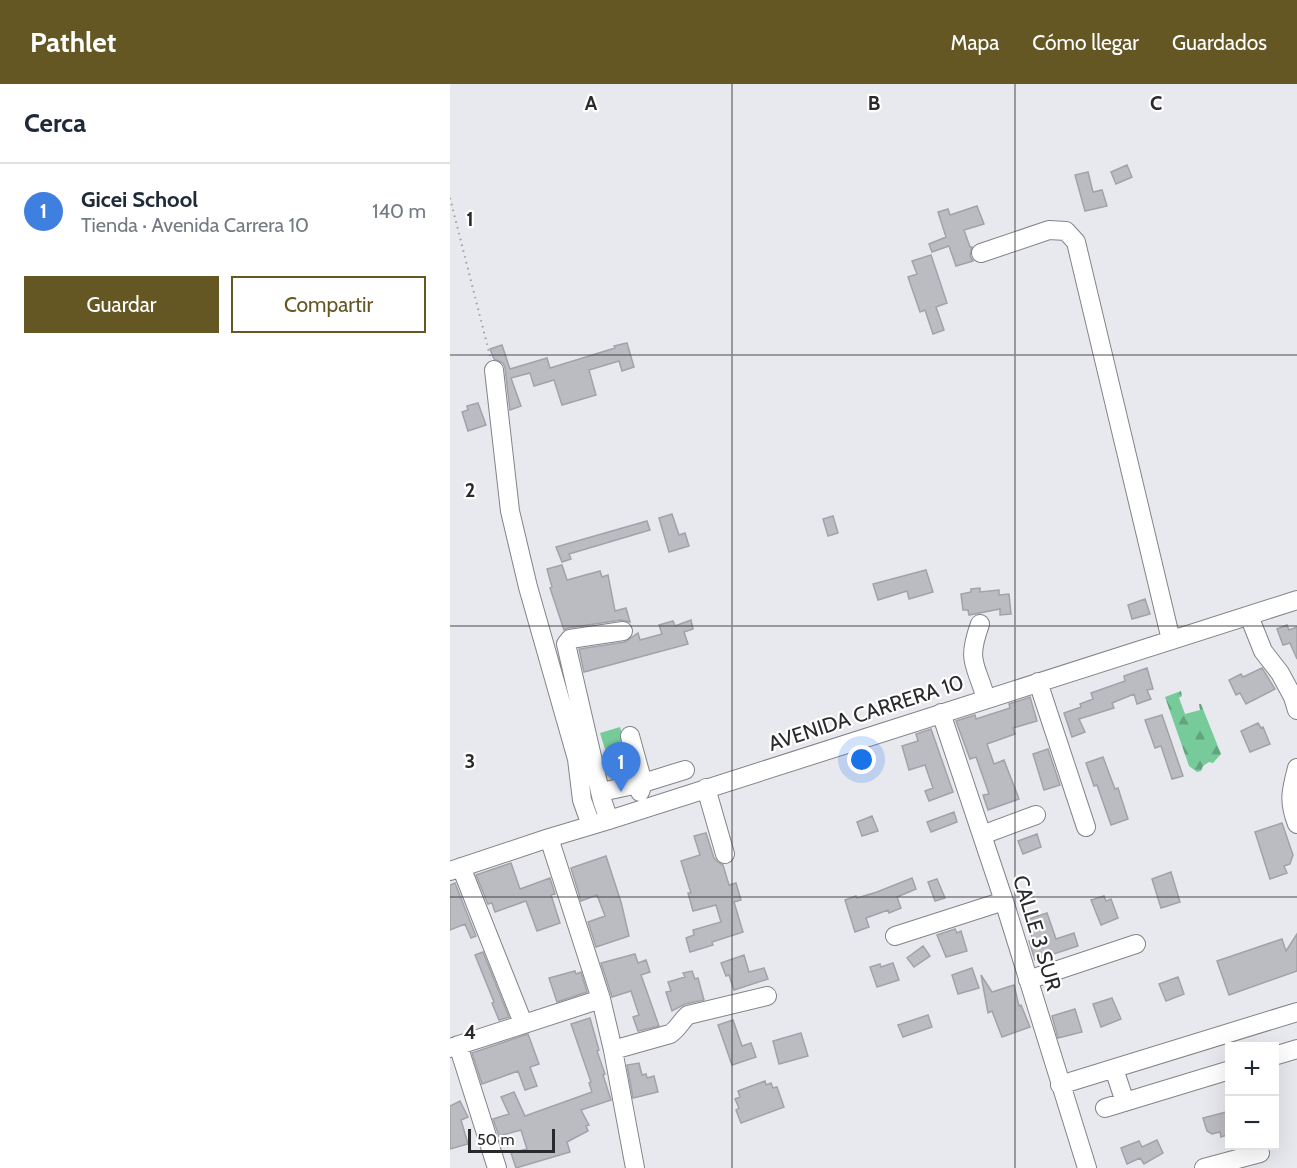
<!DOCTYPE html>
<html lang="es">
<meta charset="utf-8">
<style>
body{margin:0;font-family:Cabin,sans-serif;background:#f2f2f3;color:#1f2937}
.controls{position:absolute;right:18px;bottom:18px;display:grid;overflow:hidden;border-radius:0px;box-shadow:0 6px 24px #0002}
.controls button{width:54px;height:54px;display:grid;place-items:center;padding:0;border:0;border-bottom:2px solid #e0e1e3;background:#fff;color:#1f2937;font:30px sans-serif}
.scale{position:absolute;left:18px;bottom:15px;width:87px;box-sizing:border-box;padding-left:6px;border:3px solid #2a2a2d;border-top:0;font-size:16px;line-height:21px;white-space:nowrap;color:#2a2a2d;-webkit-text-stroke:4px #fff;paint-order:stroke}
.you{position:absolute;left:412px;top:676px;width:21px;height:21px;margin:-15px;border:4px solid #fff;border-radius:50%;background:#1a73e8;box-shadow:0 0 0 9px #1a73e833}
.badge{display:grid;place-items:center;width:39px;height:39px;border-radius:50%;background:#655724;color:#fff;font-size:20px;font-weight:700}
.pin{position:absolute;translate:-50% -50px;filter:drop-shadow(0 2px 3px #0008)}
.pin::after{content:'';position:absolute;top:32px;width:21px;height:18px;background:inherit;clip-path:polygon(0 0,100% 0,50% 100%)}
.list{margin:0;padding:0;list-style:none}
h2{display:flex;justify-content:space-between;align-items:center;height:78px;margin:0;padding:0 24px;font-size:26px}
h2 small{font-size:20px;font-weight:400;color:#747a83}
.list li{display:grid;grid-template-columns:39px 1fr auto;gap:18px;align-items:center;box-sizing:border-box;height:96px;padding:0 24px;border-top:2px solid #e0e1e3}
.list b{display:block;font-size:22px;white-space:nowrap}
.list p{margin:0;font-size:20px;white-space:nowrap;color:#747a83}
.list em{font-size:20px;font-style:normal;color:#747a83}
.actions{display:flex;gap:12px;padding:18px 24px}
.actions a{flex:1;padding:14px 0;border:2px solid #655724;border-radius:0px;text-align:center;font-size:21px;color:#655724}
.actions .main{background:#655724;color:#fff}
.map{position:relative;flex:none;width:847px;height:1084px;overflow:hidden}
header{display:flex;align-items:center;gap:36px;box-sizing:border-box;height:84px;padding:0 30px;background:#655724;color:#fff}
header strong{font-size:28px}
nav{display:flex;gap:33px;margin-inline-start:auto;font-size:21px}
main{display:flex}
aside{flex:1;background:#fff}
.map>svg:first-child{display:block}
.forest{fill:url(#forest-firs)}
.garden{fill:#77ca99}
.building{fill:#bbbbc2;stroke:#a2a2a9;stroke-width:1.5}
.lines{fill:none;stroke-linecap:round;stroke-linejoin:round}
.minor-casing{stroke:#83848a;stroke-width:20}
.path{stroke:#9d9da3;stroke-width:2;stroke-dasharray:1.5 4.5;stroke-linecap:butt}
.minor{stroke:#fff;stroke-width:18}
.grid{fill:none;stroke:#2a2a2d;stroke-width:1.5;stroke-opacity:0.55}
.labels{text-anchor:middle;stroke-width:4.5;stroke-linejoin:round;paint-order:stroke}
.street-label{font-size:21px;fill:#2a2a2d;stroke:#fff}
.grid-label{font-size:20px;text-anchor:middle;font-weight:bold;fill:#2a2a2d;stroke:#fff;stroke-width:4.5;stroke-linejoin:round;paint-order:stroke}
</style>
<header>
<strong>Pathlet</strong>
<nav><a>Mapa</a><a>Cómo llegar</a><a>Guardados</a></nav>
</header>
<main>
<aside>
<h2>Cerca<small></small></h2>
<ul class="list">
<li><span class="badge" style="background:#3f7fe0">1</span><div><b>Gicei School</b><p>Tienda · Avenida Carrera 10</p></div><em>140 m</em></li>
</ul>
<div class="actions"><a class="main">Guardar</a><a>Compartir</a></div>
</aside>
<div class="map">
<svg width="847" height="1084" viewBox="0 0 847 1084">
<defs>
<pattern id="forest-firs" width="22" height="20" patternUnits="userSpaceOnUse" patternTransform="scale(1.5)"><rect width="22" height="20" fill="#77ca99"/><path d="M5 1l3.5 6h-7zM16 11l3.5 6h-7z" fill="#62a47d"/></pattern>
</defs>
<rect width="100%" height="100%" fill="#e8e8ef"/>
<!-- forest -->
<path class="forest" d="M731,607L732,612L729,614L735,630L750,626L749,620H751L771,670L763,679L759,678L753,682L751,687L747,688L739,682L715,613Z"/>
<!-- garden -->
<path class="garden" d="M170,643L181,682L162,688L150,649Z"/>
<!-- building -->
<path class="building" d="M677,81L682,93L666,100L661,88Z
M638,88L643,108L652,106L657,122L635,127L625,91Z
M527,122L534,140L514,146L520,163H522L520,172L523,177L506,182L499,162L482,168L479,160L496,153L488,128L498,125L500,131Z
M481,171L497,219L486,223L494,246L483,250L475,226L470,228L458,193L467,190L462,177Z
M177,259L184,283L172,287L169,277L139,286L146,311L112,321L104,296L84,302L80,289L61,294L71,322L60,326L55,284L53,279L44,275L40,265L52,261L60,285L97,274L100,284L165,264L164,262Z
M28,319L36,341L18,347L12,328L18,326L17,322Z
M222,430L229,451L235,449L239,462L219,468L209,434Z
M383,432L388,449L378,452L373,435Z
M197,437L200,446L119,470L121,475L112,478L106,463Z
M112,481L117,496L150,487L152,493L158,491L165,527L176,524L180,538L171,536L118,544L114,546L100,504L102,503L97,485Z
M476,486L483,508L459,515L457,507L428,516L423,500Z
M530,504V508L549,506V511L559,510L561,530L550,531V525L519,531L518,526H513L511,510L521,508V505Z
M695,515L700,530L682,535L678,521Z
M241,536L243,545L234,548L238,560L134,588L129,565L175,558L188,549L190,556L212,550L209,541L223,537L225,542Z
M837,541L839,546L847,543V575L840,559L833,561L827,545Z
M697,584L703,605L697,606L701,615L687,620L684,610L662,619L664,624L629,635L635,648L622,653L614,629L631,623L630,620L643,615L641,609L675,597L674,592Z
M812,584L825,605L796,620L790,609L786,611L779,596L791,590L793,593Z
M580,613L587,637L563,644L565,650L537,660L544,680L554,676L569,715L538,726L533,711L539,710L526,673L520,675L506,637L525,631L526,635L560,624L559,620Z
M712,631L733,692L722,695L711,662L705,664L695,636Z
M808,639L811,644L813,643L820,660L800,668L791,647Z
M481,645L503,708L479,717L475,707L483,704L475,681L459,686L452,662L468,657L466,650Z
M598,665L610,701L594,706L583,670Z
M653,673L665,705L668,704L678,735L661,741L647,701L644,702L636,679Z
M504,728L507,738L481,748L477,738Z
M422,732L428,747L412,752L407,738Z
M832,739L843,771L840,780L834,782L837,789L820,795L805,748Z
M256,749L264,774L268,778L273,781L279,801L286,799L291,816L284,818L293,848L262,858L263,861L240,868L236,854L244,851L243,846L271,838L266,821L243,827L238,809H241L231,777L250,771L244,752Z
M587,750L591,763L573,770L568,757Z
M156,772L171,818L179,852L146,863L138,838L155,832L147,811L131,817L121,784Z
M61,779L70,805L100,794L105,810L101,811L110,839L87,847L76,817L45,828L42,819L38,820L26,791Z
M721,788L730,818L711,824L702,795Z
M462,794L466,805L447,813L451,824L439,829L438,826L416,834L419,843L405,848L395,816L406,812L407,814L427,808Z
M487,795L495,814L485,817L478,798Z
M5,799L26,852L21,854L15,840L0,846V801Z
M654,812L656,817L661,815L668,834L651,841L641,816Z
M597,829L606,855L624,849L628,862L585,876L579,857L583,856L576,836Z
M505,845L507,849L511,847L517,867L496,873L487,851Z
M847,850V887L779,911L767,877L832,855L836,867Z
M473,862L480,872L464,883L457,874Z
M33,868L59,933L49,936L42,919L44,918L25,871Z
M185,870L188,879L196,876L200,888L191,891L209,942L188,947L183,933L189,931L181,907L162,913L151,879Z
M294,871L299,888L314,884L318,895L284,906L279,891L276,892L271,879Z
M443,879L449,896L427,903L420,883L430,880L431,883Z
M522,884L529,904L508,910L502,891Z
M125,887L126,890L131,888L137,908L107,918L99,894Z
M242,887L245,895L248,894L254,916L235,920L222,927L216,908L221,907L218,898L235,893L233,889Z
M531,891L542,908L564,901L569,922L571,921L580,943L552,953L542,927L538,929Z
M728,893L734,910L716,917L709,900Z
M662,914L671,935L651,943L643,920Z
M625,925L632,948L608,954L602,932Z
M478,931L482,943L453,953L448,941Z
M140,934L149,966L147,967L155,990L153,991L161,1016L131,1026L139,1041L136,1042L138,1047L117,1058L120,1068L66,1084L61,1069L77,1065L71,1046L49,1052L43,1035L59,1030L51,1013L64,1008L75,1032L142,1008L139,999L141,998L121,940Z
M283,936L292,962L301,959L306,973L282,981L268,941Z
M351,949L358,972L329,980L323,957Z
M78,950L89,980L80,983L87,1002L75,1006L68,987L32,1000L22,969Z
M189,979L192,991L196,990L197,994L204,992L208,1008L183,1014L177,981Z
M315,997L316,1001L321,999L323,1004L327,1003L334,1023L291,1039L286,1026L289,1024L285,1015L290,1013L288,1007Z
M10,1017L18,1033L11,1036L18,1060L0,1065V1022Z
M780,1027V1050L771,1053L770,1048L762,1050L757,1047L753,1034Z
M707,1056L713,1069L694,1080L690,1074L677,1080L671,1064L689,1057L692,1063Z"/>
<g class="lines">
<defs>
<path id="minor" d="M531,169L599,146L616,147L626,158L721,556
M44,286L60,427L78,503L127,675L132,716L141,741
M799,532L813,567L830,589L843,613L847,626
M530,540C516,579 526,579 536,615
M588,598L636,743
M491,629L554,817L637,1084
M180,652L193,699L190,708
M847,684C841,707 838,717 847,740
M256,704L275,770
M151,708L193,699L235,686
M159,736L152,716L116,560L120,555L173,547
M532,751L586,731
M99,754L151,915L163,966L185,1084
M11,783L73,939
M0,787L99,754L159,736L847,516
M445,852L554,817
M578,896L686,860
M8,961L47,1084
M0,964L151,915
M163,966L220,950C228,945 231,937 238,931L317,912
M824,972L847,965
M664,985L675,1018
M610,1001L847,928
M655,1024L780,986
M754,1084L810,1069"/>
</defs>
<!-- minor casing -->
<use href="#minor" class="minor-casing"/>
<!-- path -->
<path class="path" d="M0,114L40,272"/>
<!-- minor -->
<use href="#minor" class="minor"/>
</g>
<!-- grid -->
<path class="grid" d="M282,0V1084M565,0V1084M0,271H847M0,542H847M0,813H847"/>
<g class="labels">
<!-- street labels -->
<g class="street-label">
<text transform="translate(416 629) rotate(-18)" y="7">AVENIDA CARRERA 10</text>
<text transform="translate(587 849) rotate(73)" y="7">CALLE 3 SUR</text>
</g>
</g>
<g class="grid-label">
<text x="141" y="26">A</text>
<text x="424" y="26">B</text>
<text x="706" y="26">C</text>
<text x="20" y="142">1</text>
<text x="20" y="413">2</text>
<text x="20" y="684">3</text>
<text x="20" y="955">4</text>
</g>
</svg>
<div class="controls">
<button>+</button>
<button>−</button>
</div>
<div class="scale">50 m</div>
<div class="you"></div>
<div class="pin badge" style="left:171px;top:708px;background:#3f7fe0">1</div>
</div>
</main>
